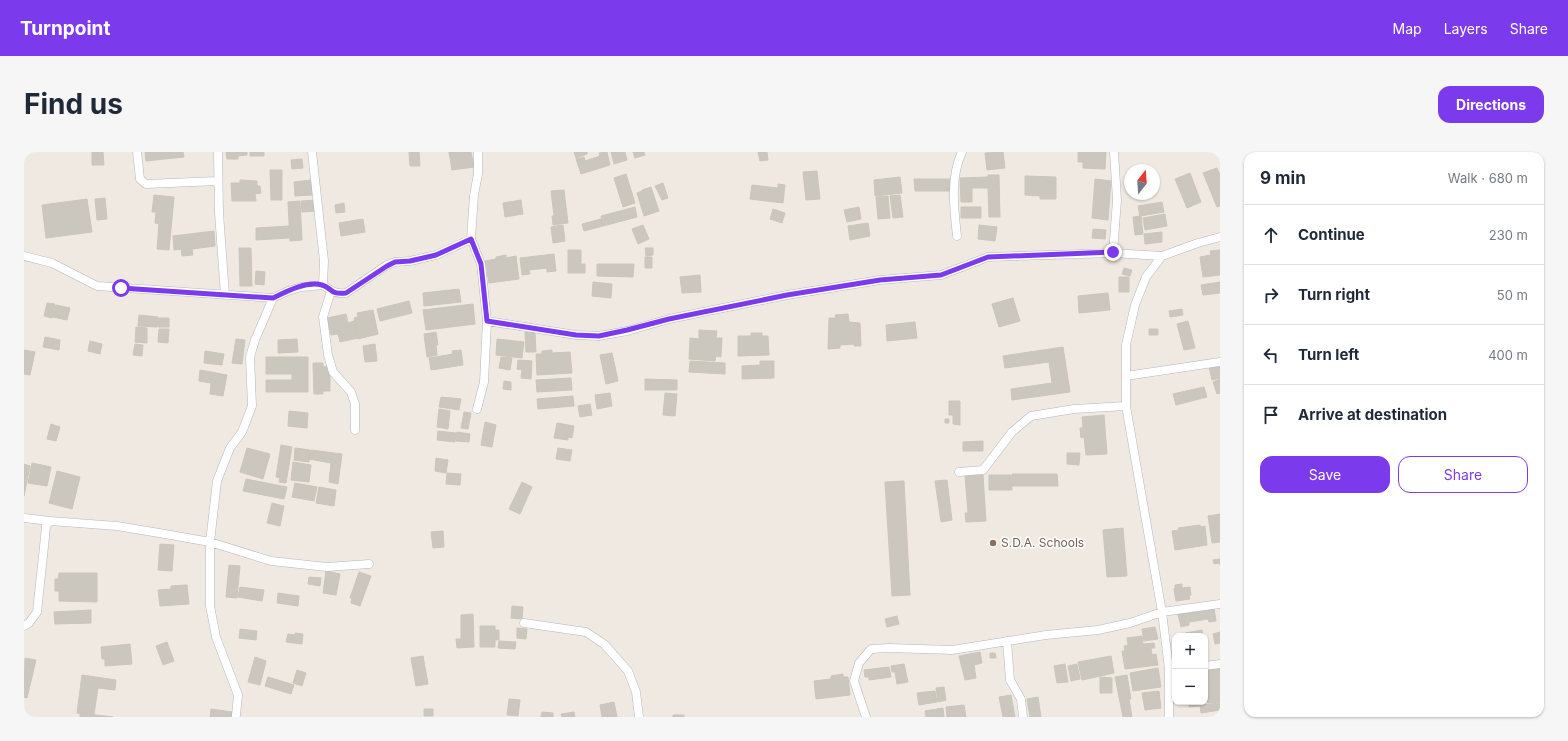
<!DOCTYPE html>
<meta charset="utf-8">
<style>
body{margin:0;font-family:Inter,sans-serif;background:#f6f6f7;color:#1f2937}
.controls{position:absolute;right:12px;bottom:12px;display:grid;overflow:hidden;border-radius:8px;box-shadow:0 1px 3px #0004}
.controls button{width:36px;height:36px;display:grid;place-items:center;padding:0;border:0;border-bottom:1px solid #e0e1e3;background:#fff;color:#1f2937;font:20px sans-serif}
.compass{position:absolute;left:1100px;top:12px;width:36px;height:36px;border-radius:50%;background:#fff;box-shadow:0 1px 3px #0004;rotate:17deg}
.stop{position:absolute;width:12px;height:12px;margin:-9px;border:3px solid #7c3aed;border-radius:50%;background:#fff}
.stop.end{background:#7c3aed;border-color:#fff;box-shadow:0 1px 4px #0008}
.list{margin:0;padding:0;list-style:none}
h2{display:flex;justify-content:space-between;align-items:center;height:52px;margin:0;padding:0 16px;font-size:17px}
h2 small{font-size:13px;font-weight:400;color:#747a83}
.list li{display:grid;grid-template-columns:26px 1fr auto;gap:12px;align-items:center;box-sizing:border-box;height:60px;padding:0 16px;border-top:1px solid #e0e1e3}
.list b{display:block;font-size:15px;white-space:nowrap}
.list em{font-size:13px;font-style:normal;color:#747a83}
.actions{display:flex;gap:8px;padding:12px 16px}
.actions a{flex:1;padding:9px 0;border:1px solid #7c3aed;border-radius:12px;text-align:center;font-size:14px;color:#7c3aed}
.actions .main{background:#7c3aed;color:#fff}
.icon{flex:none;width:22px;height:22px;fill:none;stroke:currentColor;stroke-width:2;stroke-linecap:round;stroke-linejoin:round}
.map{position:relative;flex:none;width:1196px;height:565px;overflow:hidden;border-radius:12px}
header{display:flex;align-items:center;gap:24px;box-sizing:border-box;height:56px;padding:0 20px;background:#7c3aed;color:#fff}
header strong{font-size:19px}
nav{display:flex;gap:22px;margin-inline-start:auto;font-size:14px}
.intro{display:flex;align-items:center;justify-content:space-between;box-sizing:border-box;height:96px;padding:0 24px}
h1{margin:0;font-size:28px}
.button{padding:10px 18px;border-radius:12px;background:#7c3aed;color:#fff;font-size:14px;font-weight:700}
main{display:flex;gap:24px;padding:0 24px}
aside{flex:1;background:#fff;border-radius:12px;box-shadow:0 1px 3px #0004}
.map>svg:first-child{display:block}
.building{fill:#cbc7bf;stroke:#cbc5ba}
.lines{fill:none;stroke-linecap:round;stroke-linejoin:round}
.minor-casing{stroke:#b4b7c1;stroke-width:9}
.minor{stroke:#fff;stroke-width:8}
.route{stroke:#7c3aed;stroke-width:5}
.education-dot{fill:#8d6e63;stroke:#fff;stroke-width:1.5}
.labels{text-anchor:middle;stroke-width:3;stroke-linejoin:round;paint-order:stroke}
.education-label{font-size:12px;fill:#785e54;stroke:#fff;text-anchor:start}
</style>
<header>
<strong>Turnpoint</strong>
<nav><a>Map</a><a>Layers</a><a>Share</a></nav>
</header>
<div class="intro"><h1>Find us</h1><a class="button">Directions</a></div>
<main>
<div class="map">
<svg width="1196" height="565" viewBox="0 0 1196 565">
<rect width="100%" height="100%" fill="#efe9e1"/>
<!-- building -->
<path class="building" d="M68,0H79L80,13H68Z
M121,0H159L160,5L122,9Z
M202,0H223V3L214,4V7H203Z
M226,0H240V4H226Z
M385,0H395L396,14H386Z
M425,0H447L450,15L428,18Z
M550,0H563V2L552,6Z
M583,0L586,13L557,22L552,7L560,5L561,9L576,4L575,1Z
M587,0H601L603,8L590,12Z
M609,0H620L621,3L611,6Z
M734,0H743L744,8L736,9Z
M979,0L981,16L963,18L961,1Z
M1054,0H1082L1081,17L1059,16V10H1054Z
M278,7L279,16L268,17L267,8Z
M1193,16L1196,23V54L1193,55L1179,21Z
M246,18H258V48H247Z
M793,19L796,47L782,48L779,20Z
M1166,21L1177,50L1163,56L1151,27Z
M602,22L611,51L599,55L590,26Z
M964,23H975L976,65H965L964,36H948V50H937L936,26L964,25Z
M1001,24L1032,25V47H1016V44L1001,43Z
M876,25L878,41L851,44L850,28Z
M890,27H927V39H891Z
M1071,27L1087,29L1084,68L1068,66Z
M216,28L233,29V34H236L237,41L231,42L232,49H208L207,31H216Z
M287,28L288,43L271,44L270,30Z
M639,31L644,46L638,48L631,34Z
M754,32L761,33L759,51L726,47L728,33L754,36Z
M627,35L635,59L620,64L613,41L618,39V38Z
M540,38L544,71L529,73L528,64H530L527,39Z
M130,43L150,45L145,98L133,97L135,72L131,71L132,60H128Z
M876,43L879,65L869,66L866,44Z
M864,44L866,66L854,67L852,45Z
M81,46L83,67L73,68L71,47Z
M63,47L68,80L22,86L18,53Z
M292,48L293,59L278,60L277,49Z
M497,48L499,62L481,65L479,51Z
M276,49L278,88L266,89L264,50Z
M1138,50L1140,60L1116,64L1114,54Z
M320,51L321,60L312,61L311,53Z
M611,55L613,65L579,74L577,64Z
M835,55L837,67L823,70L820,58Z
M937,55H957V66H937Z
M749,57L761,61L758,71L746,67Z
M1141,62L1143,74L1121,78L1119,66Z
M1117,64L1119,82L1111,83L1109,65Z
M339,67L341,80L317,84L315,71Z
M577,67L579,74L560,79L558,72Z
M844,71L846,84L826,88L824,74Z
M539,73L541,89L529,91L527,75Z
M619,73L625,87L614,92L608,77Z
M955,73L973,75L971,89L954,87Z
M265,74V86L232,88V76Z
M1069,77L1082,78L1081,87L1068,86Z
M190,79L191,94L168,97L169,103L158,104L157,97L150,98L149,84Z
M1138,80V90L1121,92L1120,82Z
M215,96H227L228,134H216Z
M621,96H629V103L622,104Z
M544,98H557V112H561V121H544Z
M1196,98V123L1179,125L1176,105L1187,103L1186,99Z
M530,102L532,119L523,120V116L505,118L506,122L498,123L496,106Z
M482,103V106L492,104L495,127L465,131L461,109L472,107V105Z
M621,105H628V116H621Z
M573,112H610L609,125L573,124Z
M1100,116L1108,118L1106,124L1098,122Z
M232,119L241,120L240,133L231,132Z
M676,123L677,140L658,141L656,125Z
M1095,125H1105V140H1095Z
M569,130L588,132L587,146L568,144Z
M1196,130V141L1179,143L1177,133Z
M435,137L437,150L400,154L399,141Z
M1084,141L1086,158L1055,161L1054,144Z
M989,146L996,169L975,175L968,152Z
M385,149L388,161L356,169L353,157Z
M23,151L31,152L28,166L20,164Z
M449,152L451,172L402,178L399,158Z
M32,153L46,156L43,168L29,165Z
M1158,157L1159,163L1146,165L1145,159Z
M349,158L354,182L334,187L330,166L334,165L333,161Z
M322,162L324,171L330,169L334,186L316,190L314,182L307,183L303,166Z
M824,162L825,170L836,171L837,194H830V192L816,193V196L804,197L805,166H812L811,163Z
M115,163L134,165L133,175L114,174Z
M135,166H145V175H134Z
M1164,169L1171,196L1160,198L1153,172Z
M891,170L893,186L863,189L862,173Z
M112,175L123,176V191L111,190Z
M135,177H145L144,191L134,190Z
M1125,177H1134V183H1125Z
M675,178L693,179L692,186H698L697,205L692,204L691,209L665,207L666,186L675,187Z
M412,180L414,193H412L413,203L403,205L400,182Z
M501,180H511L512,200H502Z
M727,181H738V184H744L745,203L714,204V184H727Z
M21,185L36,188L35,198L19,195Z
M212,187L221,188L218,212L208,211Z
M273,187L274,200L254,201V188Z
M473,187L500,190L498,206L472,203Z
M66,189L78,192L76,202L64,199Z
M111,192L119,193L118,204L109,203Z
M351,192L353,209L341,210L339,194Z
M1039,195L1046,240L988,248L987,237L1028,231L1025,210L981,216L979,204Z
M0,198L11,200L6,223L0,222Z
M437,198L439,213L407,218L405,206L429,202L428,199Z
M528,198V201L546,200L548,221L513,223L512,202H518V199Z
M181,199L200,202L198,213L180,211Z
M588,201L594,229L582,232L576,203Z
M242,205H284V240H242V228H268V222H242Z
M477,205L488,206L486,218L475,216Z
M494,208L508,209L507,227L497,226L498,218L493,217Z
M666,209L701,211V222L665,220Z
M736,209H750V226L718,227V214L736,213Z
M289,211H299V215L306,214V239H299V242H290Z
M1196,213V226L1188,228L1185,215Z
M176,218L203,223L199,244L186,242L187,231L175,229Z
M547,226L548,238L513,240L512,228Z
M621,227L653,228V238H621Z
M1196,227V241L1193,242L1189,230Z
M480,229L487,230V238L479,237Z
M1180,235L1183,245L1152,253L1149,242Z
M586,241L588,254L573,257L571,243Z
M641,241L653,242L651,264L639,263Z
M549,244L550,254L514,257L513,247Z
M417,245L437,247L435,258L415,255Z
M925,249H936V273L929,272V263H925Z
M566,252L568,263L556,265L554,254Z
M415,257L426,259L424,277L413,275Z
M265,259L284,261L283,276L264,274Z
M440,260L447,261L444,277L437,276Z
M1080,263L1083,302L1062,303L1060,285L1057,286L1056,276H1059L1058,265Z
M921,267H925V271H921Z
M461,270L472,273L468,295L457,293Z
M533,271L550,274L548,286L544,285V288L530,286Z
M27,272L36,275L32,289L23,287Z
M414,279L432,281L431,290L413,288Z
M433,280L446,282L445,290L432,289Z
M959,289V299H939V290Z
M257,293L268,295L262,331L255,330L256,326L252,325Z
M223,296L246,302L239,327L216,320Z
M271,296L286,298L285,310L270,308Z
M534,296L548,298L546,309L532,307Z
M287,298L318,302L314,332L305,330L307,311L285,307Z
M1043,301H1056L1055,313L1043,312Z
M412,306L424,308L422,321L411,319Z
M269,310L287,313L285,330L267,328Z
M8,311L27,315L23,334L4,331Z
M0,312L6,314L0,344Z
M33,319L56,325L48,357L25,351Z
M423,321L437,322L436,333L422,332Z
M988,322H1033L1034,334H988Z
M959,323L962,369L942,370L941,361H944L941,324Z
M965,323H987L988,338H965Z
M222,327L263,335L260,347L219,339Z
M923,328L928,368L917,370L911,329Z
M880,329L886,443L868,444L861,330Z
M498,330L508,335L496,362L485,357Z
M271,331L293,335L290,349L268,345Z
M295,335L312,338L310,354L292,351Z
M248,351L260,354L256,374L243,371Z
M1196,362V390L1188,391L1184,364Z
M1176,373L1177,375L1181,374L1183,393L1151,398L1148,379L1155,378L1154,376Z
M1099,376L1103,424L1083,425L1079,378Z
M419,379L420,395L409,396L407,380Z
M136,392L150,393L148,419L134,418Z
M1196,407V413L1195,411L1190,412L1189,408Z
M205,413L216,414L213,446L202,445Z
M302,419L316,422L312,443L299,441Z
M335,420L347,424L336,454L327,451L328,446H326Z
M35,421H73V450L35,449V439H31V427H34Z
M285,425L297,426L296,434L284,432Z
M1158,432V436L1166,435L1167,443L1165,444L1166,447L1152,449L1150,437L1151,436V433Z
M163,433L165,452L136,454L134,438L147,437V434Z
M216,435L240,438L238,449L214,445Z
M254,441L275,444L274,454L253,451Z
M488,454L499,455L498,467L487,466Z
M1190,456L1192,469L1185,470L1184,467L1165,470V473L1157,475L1154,462Z
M67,458V471L31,472L30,460Z
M449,462L450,495L433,496L432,487H437V463Z
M873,464L875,472L863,475L861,467Z
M456,474H471V478H475V488H471V495H456Z
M1131,475L1134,487L1120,489L1118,477Z
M493,476L503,477L502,487L493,486Z
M216,477L233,479L232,488L215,486Z
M1178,478L1179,484H1162L1161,481Z
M1196,480V491L1191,492L1189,482Z
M271,481L279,482L278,492L262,490L264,482L271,483Z
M1118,484L1119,492L1130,491L1131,496H1127L1128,503L1132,502L1134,513L1101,517L1098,499H1101L1100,494L1104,493L1103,486Z
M475,489L492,490L491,497L474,496Z
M143,490L150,509L139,513L132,494Z
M106,492L108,512L81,514V507H78L77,495Z
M956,500L958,511L950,513L952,526L941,528L935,504Z
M966,501H971L972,506H966Z
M399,504L404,532L392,534L387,506Z
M1087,504L1090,521L1058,528L1054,510Z
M231,505L242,509L236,533L224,530Z
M1,506L12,508L3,546L0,545Z
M880,512L884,530L873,532L871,520H868L867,514Z
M1041,512L1044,530L1033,531L1030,514Z
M1053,512L1056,527L1047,529L1044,514Z
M865,515L867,525L845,528V525H841L840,518Z
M1134,516L1137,535L1109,539L1106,521Z
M1196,516V550L1184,551L1181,537H1185L1182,518Z
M273,518L282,521L278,534L269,531Z
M819,522V525H824L826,543L792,547L790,529L807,527V524Z
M58,523L92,528L91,538L74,536L70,562L53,561Z
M1103,523L1107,547H1105L1108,565H1099L1091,525Z
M244,525L270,533L267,542L241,534Z
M1076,525L1088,526V541H1076Z
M920,535L922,548L914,550L912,536Z
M911,539L913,550L895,553L893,541Z
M1135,539L1137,556L1121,558L1118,541Z
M987,543L991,565H979L975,545Z
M1014,545L1017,565H1006L1003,547Z
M485,547L496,548L494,564L483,563Z
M590,550L593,565H578L576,553Z
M1165,550H1176V554L1165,555Z
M1196,551V558L1177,561L1176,553Z
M940,553L942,565H923L922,555Z
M919,556L920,565H902L901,559Z
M187,557L208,560L207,565H186Z
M400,557H409V564H400Z
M518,560L529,561V565H517Z
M550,560L551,565H538L537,562Z
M56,561L89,565H56Z
M649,563H660V565H649Z"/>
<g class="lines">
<defs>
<path id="minor" d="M113,0L116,27L122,32L194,29
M194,0L195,61L201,143
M933,84C930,57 926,25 938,0
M1089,101L1093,48L1090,0
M0,104L28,111L73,134L249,146
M299,133C307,139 312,142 322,141L363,113L371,110L386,109L412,103L447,87
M307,139L299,165L304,203L309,220L327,240L331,252V278
M463,169L552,183L575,184L603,179L645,167L763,143L856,128L917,123L964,105L1089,101L1138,104
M1102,224L1196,210
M453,257L460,230L463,169L457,112L447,87L450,43L454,22V0
M935,320L959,318L988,280L1007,264L1050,257L1102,254
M0,366L26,369
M500,471L562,480L580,492L604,519L612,540L615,565
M0,474L5,471L13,460L21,385L22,374L26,369L93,374L141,382L186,390L247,409L303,415L345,412
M983,489L986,528L997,547L999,565
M1181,514L1196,512
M212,563L214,543L192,485L186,454V390L193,329L206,296L218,280L228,254L226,205L231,188L249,146L264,139L277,135L299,133L300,109L288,0
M842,565L830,529L835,511L847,497L865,496L928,498L1022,483L1074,478L1106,471L1138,460L1196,452
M1145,565V517L1138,460L1102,254V193L1111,153L1122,125L1138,104L1174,91L1196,85"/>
</defs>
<!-- minor casing -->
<use href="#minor" class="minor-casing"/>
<!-- minor -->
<use href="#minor" class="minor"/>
</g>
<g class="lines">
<!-- route -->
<path class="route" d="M97,136L249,146C263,139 282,129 298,133C309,136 305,143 322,141L363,114L371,110L386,109L412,103L447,87L457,112L463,169L552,183L575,184L603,178L645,167L763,143L856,128L917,123L964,105L1089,100"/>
</g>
<!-- markers -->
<circle class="education-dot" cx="969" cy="391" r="4"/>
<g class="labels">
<!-- education labels -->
<g class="education-label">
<text x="977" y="395">S.D.A. Schools</text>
</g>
</g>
</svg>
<div class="controls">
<button>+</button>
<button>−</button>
</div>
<svg class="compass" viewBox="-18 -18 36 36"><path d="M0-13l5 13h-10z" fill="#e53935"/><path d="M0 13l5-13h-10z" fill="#747a83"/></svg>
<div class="stop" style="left:97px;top:136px"></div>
<div class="stop end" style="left:1089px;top:100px"></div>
</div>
<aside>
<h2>9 min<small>Walk · 680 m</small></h2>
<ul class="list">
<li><svg class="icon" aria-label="ahead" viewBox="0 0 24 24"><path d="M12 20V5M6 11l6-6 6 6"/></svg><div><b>Continue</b></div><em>230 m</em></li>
<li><svg class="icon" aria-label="right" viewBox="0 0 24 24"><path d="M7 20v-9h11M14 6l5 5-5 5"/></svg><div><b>Turn right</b></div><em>50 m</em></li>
<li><svg class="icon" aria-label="left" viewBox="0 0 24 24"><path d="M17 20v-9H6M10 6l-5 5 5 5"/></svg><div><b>Turn left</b></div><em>400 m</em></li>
<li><svg class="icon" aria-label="arrive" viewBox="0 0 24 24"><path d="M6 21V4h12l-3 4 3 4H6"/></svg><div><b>Arrive at destination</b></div></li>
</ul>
<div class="actions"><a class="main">Save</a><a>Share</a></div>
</aside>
</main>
